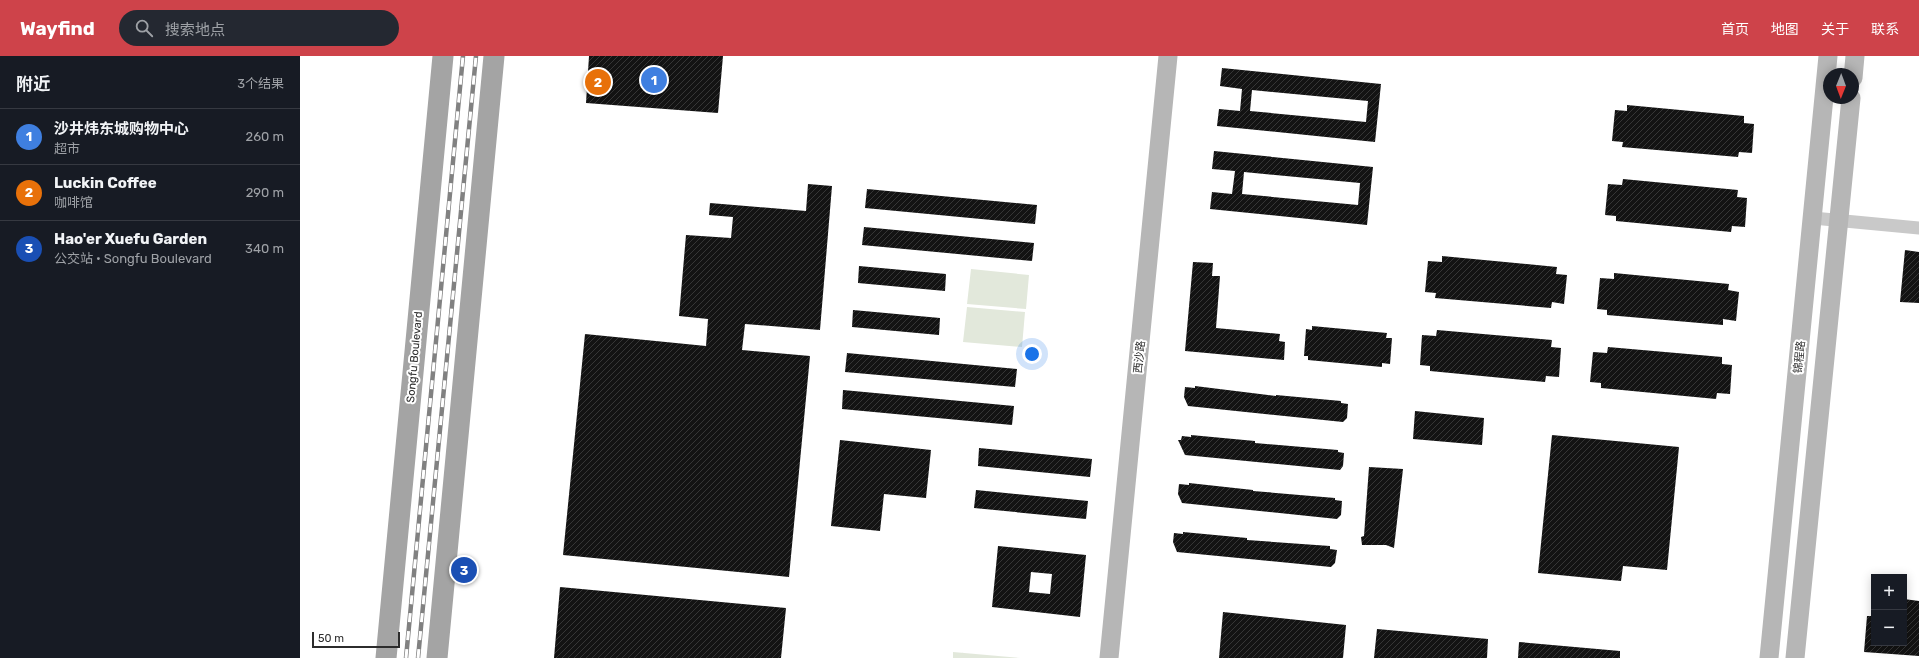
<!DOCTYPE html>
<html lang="zh">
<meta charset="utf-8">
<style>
body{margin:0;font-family:Rubik,"Noto Sans SC",sans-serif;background:#242831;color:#f1f3f6}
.controls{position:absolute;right:12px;bottom:12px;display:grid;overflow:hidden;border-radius:0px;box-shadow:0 2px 10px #0003}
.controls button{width:36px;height:36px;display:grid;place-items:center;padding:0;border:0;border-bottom:1px solid #363941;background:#171b24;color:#f1f3f6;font:20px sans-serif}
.compass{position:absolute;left:1523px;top:12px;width:36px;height:36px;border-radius:50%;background:#171b24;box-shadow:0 2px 10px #0003;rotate:181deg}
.scale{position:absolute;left:12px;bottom:10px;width:88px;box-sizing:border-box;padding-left:4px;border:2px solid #2c2c2c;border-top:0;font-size:11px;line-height:14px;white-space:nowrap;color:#2c2c2c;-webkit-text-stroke:3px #fff;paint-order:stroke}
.you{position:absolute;left:732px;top:298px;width:14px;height:14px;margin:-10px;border:3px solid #fff;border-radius:50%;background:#1a73e8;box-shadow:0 0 0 6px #1a73e833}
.badge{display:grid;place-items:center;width:26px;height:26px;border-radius:50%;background:#ce434a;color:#fff;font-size:13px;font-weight:700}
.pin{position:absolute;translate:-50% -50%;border:2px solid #fff;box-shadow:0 1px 4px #0006}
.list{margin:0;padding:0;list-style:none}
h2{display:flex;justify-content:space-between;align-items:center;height:52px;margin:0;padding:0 16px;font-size:17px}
h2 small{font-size:13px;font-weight:400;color:#9ea1a6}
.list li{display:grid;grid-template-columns:26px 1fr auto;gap:12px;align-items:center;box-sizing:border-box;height:56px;padding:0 16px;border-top:1px solid #363941}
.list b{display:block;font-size:15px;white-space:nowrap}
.list p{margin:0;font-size:13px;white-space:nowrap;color:#9ea1a6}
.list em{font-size:13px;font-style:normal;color:#9ea1a6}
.icon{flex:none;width:22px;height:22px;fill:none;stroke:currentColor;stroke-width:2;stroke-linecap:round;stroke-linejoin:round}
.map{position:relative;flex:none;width:1619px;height:602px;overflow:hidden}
header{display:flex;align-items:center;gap:24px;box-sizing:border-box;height:56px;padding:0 20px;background:#ce434a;color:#fff}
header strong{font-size:19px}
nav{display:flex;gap:22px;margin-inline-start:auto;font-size:14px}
.search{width:280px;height:36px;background:#242831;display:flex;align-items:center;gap:10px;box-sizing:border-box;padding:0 14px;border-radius:22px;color:#9ea1a6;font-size:15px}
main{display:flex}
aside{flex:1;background:#171b24}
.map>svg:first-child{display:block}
.grass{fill:url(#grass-tufts)}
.pitch{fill:#e2e8db}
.building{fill:url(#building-hatch);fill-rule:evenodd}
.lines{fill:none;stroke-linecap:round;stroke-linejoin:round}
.street{stroke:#c9c9c9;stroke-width:13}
.secondary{stroke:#b6b6b6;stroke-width:19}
.primary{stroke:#a4a4a4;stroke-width:21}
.rail-casing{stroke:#818181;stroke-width:4.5}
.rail{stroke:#fff;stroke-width:3;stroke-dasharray:9;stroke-linecap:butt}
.labels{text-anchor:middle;stroke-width:4;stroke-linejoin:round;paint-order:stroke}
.street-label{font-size:11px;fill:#2c2c2c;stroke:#fff}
</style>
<header>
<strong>Wayfind</strong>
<div class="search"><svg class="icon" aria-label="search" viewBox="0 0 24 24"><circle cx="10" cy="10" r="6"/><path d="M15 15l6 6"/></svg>搜索地点</div>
<nav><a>首页</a><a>地图</a><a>关于</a><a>联系</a></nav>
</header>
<main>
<aside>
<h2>附近<small>3个结果</small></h2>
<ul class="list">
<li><span class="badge" style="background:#3f7fe0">1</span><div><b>沙井炜东城购物中心</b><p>超市</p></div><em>260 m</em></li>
<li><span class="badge" style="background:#e8710a">2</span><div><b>Luckin Coffee</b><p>咖啡馆</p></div><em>290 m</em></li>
<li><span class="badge" style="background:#1a4fb4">3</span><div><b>Hao'er Xuefu Garden</b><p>公交站 · Songfu Boulevard</p></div><em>340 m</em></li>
</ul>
</aside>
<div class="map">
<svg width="1619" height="602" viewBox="0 0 1619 602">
<defs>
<pattern id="grass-tufts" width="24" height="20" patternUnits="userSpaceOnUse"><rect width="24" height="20" fill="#e2e8db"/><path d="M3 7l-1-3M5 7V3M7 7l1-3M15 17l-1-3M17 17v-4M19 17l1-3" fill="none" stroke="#c2c7bc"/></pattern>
<pattern id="building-hatch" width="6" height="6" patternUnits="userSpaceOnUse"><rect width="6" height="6" fill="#131313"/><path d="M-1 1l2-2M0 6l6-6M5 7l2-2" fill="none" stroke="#363636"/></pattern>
</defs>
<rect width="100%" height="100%" fill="#fff"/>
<!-- grass -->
<path class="grass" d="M653,596L720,602H653Z"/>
<!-- pitch -->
<path class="pitch" d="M671,213L729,219L726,253L667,248Z
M667,251L725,256L722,291L663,286Z"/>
<!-- building -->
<path class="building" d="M289,0H423L418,57L286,47Z
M922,12L1081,28L1075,86L917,70L919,53L940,55L942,33L920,30ZM952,34L1068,45L1066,66L950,55Z
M1327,49L1444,60V67L1454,68L1452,97L1439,96L1438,101L1322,91L1323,86L1312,85L1315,54L1327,55Z
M914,95L1073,111L1067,169L910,153L912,136L932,138L935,115L912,113ZM944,116L1060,127L1058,149L942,138Z
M1323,123L1438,134L1437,141L1447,142L1445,171L1432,170L1431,176L1316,165V160L1305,159L1308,128L1322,129Z
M508,128L532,130L520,274L445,268L442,294L510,300L489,521L263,499L285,278L406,290L408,263L379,260L386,179L431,182L433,161L409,159L410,147L506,155Z
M567,133L737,149L735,168L565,152Z
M564,171L734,187L732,205L562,189Z
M1605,194L1619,196V247L1600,246Z
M1142,200L1257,211L1256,218L1267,219L1264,248L1252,246L1251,252L1135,242L1136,237L1125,236L1128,205L1142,206Z
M893,206L913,207L912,220H920L916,272L980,278L979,285L985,286L984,304L885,295Z
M559,210L646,218L645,235L558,227Z
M1314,217L1429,228L1428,234L1439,236L1436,265L1423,263V269L1307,259V254L1297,253L1300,222L1314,223Z
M553,254L640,262L639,279L552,271Z
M1012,270L1087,277L1086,282H1092L1090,308L1082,307V311L1008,304V300H1004L1006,273L1012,274Z
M1137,274L1252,284L1251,291L1261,292L1259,321L1246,320L1245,326L1130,315V310L1120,309L1122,279L1136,280Z
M1308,291L1422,301V308L1432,309L1430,338L1417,337L1416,343L1301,332V327L1290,326L1293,296L1307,297Z
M547,297L717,313L715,331L545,316Z
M895,330L976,340V339L1041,345V347L1048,348L1047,362L1043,366L888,350L884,341L885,331L895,332Z
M543,334L714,350L712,369L542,353Z
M1115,355L1184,362L1182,389L1113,383Z
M891,379L955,385V387L1038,394V396L1044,397L1043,410L1040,414L885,399L878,384H881L882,380L891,381Z
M1252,379L1379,391L1367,514L1323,510L1321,525L1238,517Z
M540,384L631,394L626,442L584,438L580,475L531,470Z
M679,392L792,403L790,421L678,410Z
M1069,411L1103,413L1094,492L1086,489H1062L1061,481L1064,480Z
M889,427L953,434V435L1035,442V444L1042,445L1041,459L1037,463L882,447L878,438L879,428L889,429Z
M676,434L788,445L786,463L674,452Z
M883,476L947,482V484L1030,490V493L1037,494L1035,507L1031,511L877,496L873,486L874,477L883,478Z
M698,490L786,499L780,561L692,551ZM731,516L752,518L750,538L729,536Z
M260,531L486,552L481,602H254Z
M1604,543L1619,545V600L1564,596L1567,560H1574V587H1604Z
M923,556L1046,569L1043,602H919Z
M1077,573L1188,583L1187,602H1074Z
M1219,586L1320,595V602H1218Z"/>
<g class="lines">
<!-- street -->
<path class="street" d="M1513,162L1619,172"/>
<!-- secondary -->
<path class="secondary" d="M1553,22L1555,0
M809,602L868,0
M1469,602L1528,0
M1495,602L1551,42"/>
<!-- primary -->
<path class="primary" d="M86,602L143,0
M137,602L194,0"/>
<defs>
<path id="rail" d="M106,602L163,0
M118,602L176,0"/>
</defs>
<!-- rail casing -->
<use href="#rail" class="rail-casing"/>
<!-- rail -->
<use href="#rail" class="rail"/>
</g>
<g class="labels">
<!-- street labels -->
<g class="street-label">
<text transform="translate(114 301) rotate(-85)" y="4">Songfu Boulevard</text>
<text transform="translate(839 301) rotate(-84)" y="4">西沙路</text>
<text transform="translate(1499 301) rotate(-84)" y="4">锦程路</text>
</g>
</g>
</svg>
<div class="controls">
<button>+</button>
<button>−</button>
</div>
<svg class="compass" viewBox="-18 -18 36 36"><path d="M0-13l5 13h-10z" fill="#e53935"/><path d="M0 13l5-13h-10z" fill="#9ea1a6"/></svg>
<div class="scale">50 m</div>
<div class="you"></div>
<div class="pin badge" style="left:354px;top:24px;background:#3f7fe0">1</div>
<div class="pin badge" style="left:298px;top:26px;background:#e8710a">2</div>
<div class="pin badge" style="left:164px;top:514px;background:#1a4fb4">3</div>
</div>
</main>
